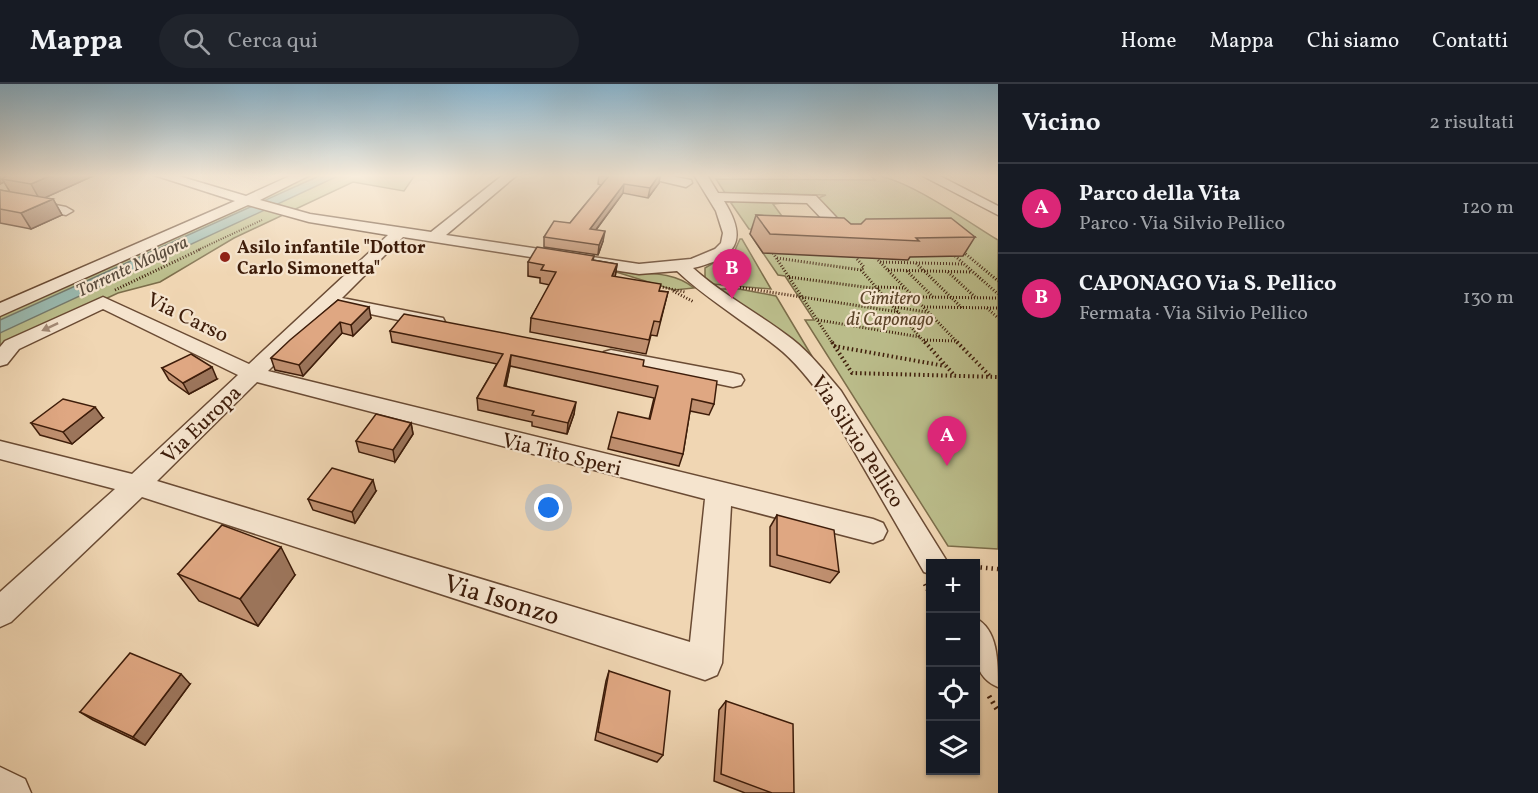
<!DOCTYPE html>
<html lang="it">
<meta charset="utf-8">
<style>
body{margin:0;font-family:Vollkorn,serif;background:#20242c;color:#f1f3f6}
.controls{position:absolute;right:18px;bottom:18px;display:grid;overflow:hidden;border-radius:0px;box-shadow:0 2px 4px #0004}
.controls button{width:54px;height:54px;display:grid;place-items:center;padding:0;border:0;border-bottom:2px solid #363941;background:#171b24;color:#f1f3f6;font:30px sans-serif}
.you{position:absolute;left:549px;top:424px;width:21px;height:21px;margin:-15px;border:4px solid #fff;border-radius:50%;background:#1a73e8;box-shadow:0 0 0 9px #1a73e833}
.badge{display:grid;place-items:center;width:39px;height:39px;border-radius:50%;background:#db2777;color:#fff;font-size:20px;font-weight:700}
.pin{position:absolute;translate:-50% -50px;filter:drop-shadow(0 2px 3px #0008)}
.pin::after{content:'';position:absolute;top:32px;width:21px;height:18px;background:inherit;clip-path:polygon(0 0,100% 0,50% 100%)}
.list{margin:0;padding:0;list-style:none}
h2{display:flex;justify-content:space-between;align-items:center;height:78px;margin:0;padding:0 24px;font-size:26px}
h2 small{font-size:20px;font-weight:400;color:#9ea1a6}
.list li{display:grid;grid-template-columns:39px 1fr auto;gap:18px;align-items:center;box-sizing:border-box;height:90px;padding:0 24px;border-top:2px solid #363941}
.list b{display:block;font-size:22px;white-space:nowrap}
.list p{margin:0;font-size:20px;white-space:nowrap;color:#9ea1a6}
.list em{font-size:20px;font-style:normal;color:#9ea1a6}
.icon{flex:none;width:33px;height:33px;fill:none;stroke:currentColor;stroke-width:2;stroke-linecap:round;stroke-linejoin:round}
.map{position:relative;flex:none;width:998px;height:709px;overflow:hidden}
header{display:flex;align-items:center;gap:36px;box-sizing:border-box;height:84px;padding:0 30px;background:#171b24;border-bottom:2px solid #363941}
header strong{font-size:28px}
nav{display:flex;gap:33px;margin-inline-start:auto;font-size:21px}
.search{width:420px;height:54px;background:#20242c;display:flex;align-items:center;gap:15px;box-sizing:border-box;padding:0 21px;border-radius:33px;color:#9ea1a6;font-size:22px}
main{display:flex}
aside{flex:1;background:#171b24}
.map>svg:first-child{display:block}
.green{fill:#bbbd8b;stroke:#7c6d4a;stroke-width:1.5}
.water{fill:#9ab9af;stroke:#757b6d;stroke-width:1.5}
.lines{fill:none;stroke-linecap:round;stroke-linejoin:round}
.minor-casing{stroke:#6a4b34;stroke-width:3}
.path-far4{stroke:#3e1d0a;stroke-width:2;stroke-dasharray:1 1.5;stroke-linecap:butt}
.path-far3{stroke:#3e1d0a;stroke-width:3;stroke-dasharray:1 2;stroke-linecap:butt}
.path-far2{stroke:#3e1d0a;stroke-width:4;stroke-dasharray:1.5 3;stroke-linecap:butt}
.path-far1{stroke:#3e1d0a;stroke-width:4.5;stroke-dasharray:1.5 4;stroke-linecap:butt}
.path{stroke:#3e1d0a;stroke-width:5;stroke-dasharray:2 4.5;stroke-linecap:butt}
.minor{fill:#f5e4ce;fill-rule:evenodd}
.wall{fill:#c09070;stroke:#3e1d0a;stroke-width:1.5}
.shaded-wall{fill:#9c755b;stroke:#3e1d0a;stroke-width:1.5}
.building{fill:#dfa782;stroke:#3e1d0a;stroke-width:1.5}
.oneway{fill:#a38a76}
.poi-dot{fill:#8f2418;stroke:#f5e4ce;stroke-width:2}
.labels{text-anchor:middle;stroke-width:4.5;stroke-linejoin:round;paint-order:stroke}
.far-poi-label{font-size:18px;font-weight:bold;fill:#3e1d0a;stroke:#f5e4ce;text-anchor:start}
.far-water-label{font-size:18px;font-style:italic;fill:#5a4c3c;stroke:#f5e4ce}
.far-park-label{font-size:18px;font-style:italic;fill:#5d452a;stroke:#f5e4ce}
.street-label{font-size:21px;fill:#3e1d0a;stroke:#f5e4ce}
.near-street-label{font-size:26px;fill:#3e1d0a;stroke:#f5e4ce}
</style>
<header>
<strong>Mappa</strong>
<div class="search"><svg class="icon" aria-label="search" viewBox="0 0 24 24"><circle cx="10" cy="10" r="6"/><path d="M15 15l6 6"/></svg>Cerca qui</div>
<nav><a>Home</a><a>Mappa</a><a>Chi siamo</a><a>Contatti</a></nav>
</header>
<main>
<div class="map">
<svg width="998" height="709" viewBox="0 0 998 709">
<rect width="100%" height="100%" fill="#f0d6b3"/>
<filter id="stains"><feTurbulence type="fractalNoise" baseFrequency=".00333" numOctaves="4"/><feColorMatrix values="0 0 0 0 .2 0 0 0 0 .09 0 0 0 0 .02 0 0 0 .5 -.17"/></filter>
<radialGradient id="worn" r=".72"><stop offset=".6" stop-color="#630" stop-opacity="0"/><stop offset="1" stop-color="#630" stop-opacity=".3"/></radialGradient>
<!-- green -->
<path class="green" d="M312,91H415L404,107L353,98L234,154L160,198L118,209L0,264V230Z
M870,91C903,91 968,138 998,156V465L948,462L805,236H814L785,192L778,191L750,150L869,146L840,139L818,114L826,111L725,109L716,95L875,96Z
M736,117L781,118L783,119L773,120L790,143L806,146L749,145L731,119Z
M740,155H742L771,205L712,200L705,194V184L735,166Z
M613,187C642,191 670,185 694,204L674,206Z
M717,205H739L776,212L819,284Z"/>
<!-- water -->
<path class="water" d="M321,91H340L0,249V236Z"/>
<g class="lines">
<defs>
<path id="minor" d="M154,91H175L246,112L292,91H310L260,116L310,130L431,148L503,91H517L446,151L639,180L691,175L715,165L721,159L723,149L716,127L694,91H707L718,109L816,112L852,150L855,153L852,156H842L807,119L724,117C749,157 736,174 693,184C724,212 760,230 792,255C811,270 826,289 841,307L948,479H930V490L924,488L824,315C810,297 795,277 777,263C744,237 708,216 677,187L639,190L403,153L342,214L443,234L445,238L443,242L436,244L333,222L268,287L873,435L883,439L887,447L883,455L873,459L731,422L722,579L717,591L705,596L142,413L11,538L0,543V508L115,405L0,375V357L132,390L238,291L103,225L19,265L7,280L0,282V263L5,257L103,213L249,280L388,151L309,138L248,121L0,232V219L235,117ZM257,298L705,415L690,558L157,397Z
M635,91H665L691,96L692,99L686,103Z
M921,91H938L998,122V131Z
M0,110L66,123L73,127L66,131L0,118Z
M611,266L733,289L741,291L744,296L741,301L733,303L604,276L601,272L604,268Z
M975,534C998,545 998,577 998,603C969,591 975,560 975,534Z
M0,683L25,695L31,709H0Z"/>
</defs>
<!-- minor casing -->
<use href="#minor" class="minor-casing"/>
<!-- path-far4 -->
<path class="path-far4" d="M198,166L262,136"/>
<!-- path-far3 -->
<path class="path-far3" d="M961,166L998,197
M773,169L833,260
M955,172L998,210
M777,174L861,186
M857,175L864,183L861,186L926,260
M878,176L959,260
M880,178L963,180
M916,179L962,224
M888,186L972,188
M907,187L933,213
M948,188L975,213
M789,193L879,205
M657,202L685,208
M737,203L899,228
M878,203L905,204
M115,206L201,165
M673,207L694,218
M914,213L998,214
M895,223L926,228
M924,223L998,224
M987,224L998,234
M818,236L920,253
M924,256L956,257"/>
<!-- path-far2 -->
<path class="path-far2" d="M832,258L852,289L998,293
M925,258L955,292
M957,258L990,292
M834,262L945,282"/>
<!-- path-far1 -->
<path class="path-far1" d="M975,483L998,485
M925,500L930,510"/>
<!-- path -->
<path class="path" d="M989,612L998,627"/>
<!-- minor -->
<use href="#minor" class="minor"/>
</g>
<!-- wall -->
<path class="wall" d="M0,91H95L44,114L53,115L62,131L31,145L0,139V106L10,108L4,98L0,100Z
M599,91H660L659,99L648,114L623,109L596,146L603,157L598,171L544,163V153L570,139L601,101L598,100Z
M756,131L975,153L963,172L910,173L908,176L763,169L750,150Z
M594,172L593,176L617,180L615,193L659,207L668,208L657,252L651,251L646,270L530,248L531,234L550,201L540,199V194L528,192V178Z
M338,216L371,234L353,252L342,249L303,292L275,286L271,274Z
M390,247L643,282L714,320L709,331L690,327L683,370L679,382L608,365L611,353L649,335L654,314L510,282L506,302L574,330L567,350L532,342V338L478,326L477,314L497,280L392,258Z
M162,284L217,295L189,310L169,296Z
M103,334L72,360L40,351L31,339Z
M411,339L413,350L395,378L359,368L356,357Z
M376,407L355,439L313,426L308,415Z
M777,431L839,488L830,499L770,482V443Z
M178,490L295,491L258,542L199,517Z
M609,587L663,671L657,678L595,656L606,597Z
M190,600L145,661L93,636L80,628Z
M726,617L794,709H745L714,697L719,626Z"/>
<!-- shaded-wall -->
<path class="shaded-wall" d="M0,91H16L2,95L4,98L0,100Z
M52,91H95L40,116L31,100Z
M659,91H660L659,99L648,114L650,104Z
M624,100L623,109L589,155L590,145Z
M53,115L62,131L31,145L21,129Z
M605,147L603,157L598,171L599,161Z
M617,180L615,194L612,192Z
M369,223L371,234L353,252L351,241Z
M340,238L342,249L303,292L299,281Z
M511,271L510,282L503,313L504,302Z
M212,283L217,295L189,310L183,299Z
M576,318L574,330L567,350L568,339Z
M95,323L103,334L72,360L63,348Z
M411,339L413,350L395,378L393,366Z
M373,396L376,407L355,439L352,428Z
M281,463L295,491L258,542L240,515Z
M181,590L190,600L145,661L133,653Z"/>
<!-- building -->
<path class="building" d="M8,91H52L31,100L2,95Z
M599,91H659L650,104L624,100L590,145L605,147L599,161L544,153L554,137L570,139L608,93Z
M0,106L53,115L21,129L0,125Z
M756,131L844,134L851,140H861L866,135L951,134L975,153L916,154L919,157L770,150Z
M537,163L594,172L592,176L617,180L612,192L661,200L659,207L668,208L660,238L654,237L649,256L531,234L556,188L541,186L544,181L528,178Z
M338,216L369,223L351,241L340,238L299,281L271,274L290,256Z
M404,230L644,276L643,282L717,297L714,320L692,315L683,370L611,353L618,328L650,335L658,302L511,271L504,302L576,318L568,339L532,331L534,327L477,314L503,270L390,247Z
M191,270L212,283L183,299L162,284Z
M63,315L95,323L63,348L31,339Z
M376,330L411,339L393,366L356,357Z
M332,384L373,396L352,428L308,415Z
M777,431L834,446L839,488L777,471Z
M222,441L281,463L240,515L178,490Z
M130,569L181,590L133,653L80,628Z
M609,587L670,607L663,671L598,648Z
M726,617L793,640L794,709H772L721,690Z"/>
<!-- one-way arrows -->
<defs><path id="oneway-solid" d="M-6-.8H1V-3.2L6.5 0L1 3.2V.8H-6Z" transform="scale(1.5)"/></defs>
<use class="oneway" href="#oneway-solid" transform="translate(50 243) rotate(155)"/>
<!-- sky -->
<linearGradient id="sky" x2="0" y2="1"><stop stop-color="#89b6d1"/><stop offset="0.48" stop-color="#f8eddd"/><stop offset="1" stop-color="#f8eddd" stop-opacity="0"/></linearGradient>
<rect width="998" height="191" fill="url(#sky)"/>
<!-- markers -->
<circle class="poi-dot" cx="225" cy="173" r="6"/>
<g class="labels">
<!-- far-poi labels -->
<g class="far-poi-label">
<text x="237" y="169">Asilo infantile "Dottor<tspan x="237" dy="21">Carlo Simonetta"</tspan></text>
</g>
<!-- far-water labels -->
<g class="far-water-label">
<text transform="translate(132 182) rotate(-25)" y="6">Torrente Molgora</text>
</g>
<!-- far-park labels -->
<g class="far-park-label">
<text x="890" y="220">Cimitero<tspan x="890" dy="21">di Caponago</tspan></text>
</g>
<!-- street labels -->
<g class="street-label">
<text transform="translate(188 233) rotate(26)" y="7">Via Carso</text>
<text transform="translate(201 340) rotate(-44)" y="7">Via Europa</text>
<text transform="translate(858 357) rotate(57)" y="7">Via Silvio Pellico</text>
<text transform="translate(562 370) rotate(14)" y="7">Via Tito Speri</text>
</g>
<!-- near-street labels -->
<g class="near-street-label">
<text transform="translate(502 515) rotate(17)" y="9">Via Isonzo</text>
</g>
</g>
<rect width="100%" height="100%" filter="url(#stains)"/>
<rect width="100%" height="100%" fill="url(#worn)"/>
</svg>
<div class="controls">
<button>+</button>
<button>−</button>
<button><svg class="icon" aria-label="locate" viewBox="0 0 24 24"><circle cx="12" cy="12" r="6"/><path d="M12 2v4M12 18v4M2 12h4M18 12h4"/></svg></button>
<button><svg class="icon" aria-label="layers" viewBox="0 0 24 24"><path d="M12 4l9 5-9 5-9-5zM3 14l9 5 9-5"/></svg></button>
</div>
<div class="you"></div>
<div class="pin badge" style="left:947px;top:382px">A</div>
<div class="pin badge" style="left:732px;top:215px">B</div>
</div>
<aside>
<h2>Vicino<small>2 risultati</small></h2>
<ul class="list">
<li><span class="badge">A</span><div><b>Parco della Vita</b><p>Parco · Via Silvio Pellico</p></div><em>120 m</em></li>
<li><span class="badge">B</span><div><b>CAPONAGO Via S. Pellico</b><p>Fermata · Via Silvio Pellico</p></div><em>130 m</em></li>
</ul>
</aside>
</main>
